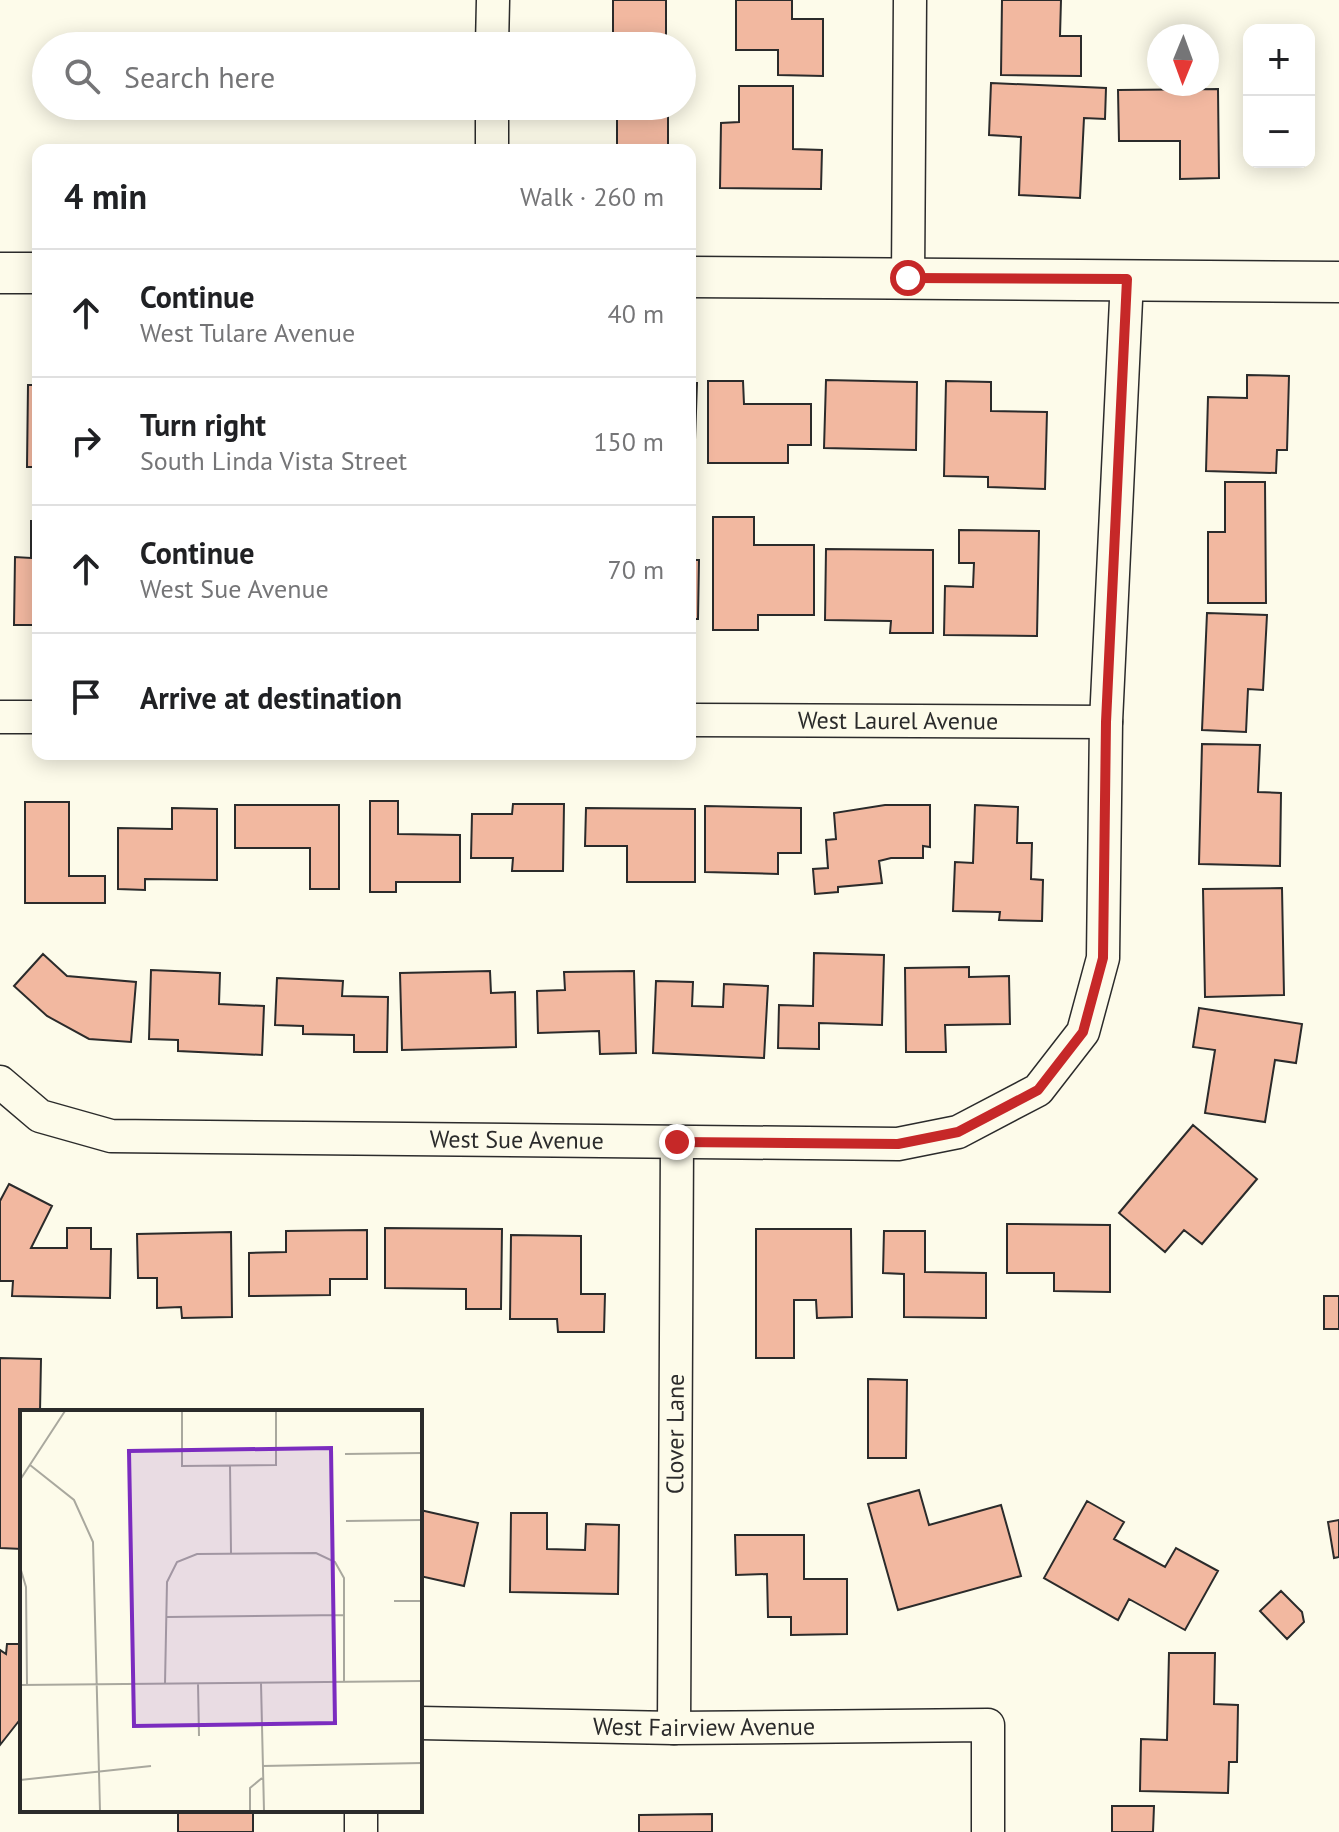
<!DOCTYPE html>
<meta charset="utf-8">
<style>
body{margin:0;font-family:"PT Sans",sans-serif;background:#f6f6f6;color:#202124}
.controls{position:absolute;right:24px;top:24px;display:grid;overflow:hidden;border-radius:16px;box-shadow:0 4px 20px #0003}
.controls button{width:72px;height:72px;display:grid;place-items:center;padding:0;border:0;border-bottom:2px solid #e0e0e0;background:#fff;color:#202124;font:40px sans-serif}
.compass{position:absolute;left:1147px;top:24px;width:72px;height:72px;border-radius:50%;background:#fff;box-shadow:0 4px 20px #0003;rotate:181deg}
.stop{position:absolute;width:24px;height:24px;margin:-18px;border:6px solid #c62828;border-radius:50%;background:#fff}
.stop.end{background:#c62828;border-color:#fff;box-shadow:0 2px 8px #0008}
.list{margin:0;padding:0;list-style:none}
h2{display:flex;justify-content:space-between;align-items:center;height:104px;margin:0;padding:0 32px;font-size:34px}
h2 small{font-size:26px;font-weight:400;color:#757577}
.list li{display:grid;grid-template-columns:52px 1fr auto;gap:24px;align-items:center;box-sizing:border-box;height:128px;padding:0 32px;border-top:2px solid #e0e0e0}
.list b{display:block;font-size:30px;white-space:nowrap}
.list p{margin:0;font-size:26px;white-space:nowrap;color:#757577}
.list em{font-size:26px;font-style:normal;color:#757577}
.icon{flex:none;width:44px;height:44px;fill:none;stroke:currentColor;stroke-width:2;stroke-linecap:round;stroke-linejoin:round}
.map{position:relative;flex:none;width:1339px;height:1832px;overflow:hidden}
.search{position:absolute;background:#fff;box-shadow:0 4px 20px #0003;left:32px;top:32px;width:664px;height:88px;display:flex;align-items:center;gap:20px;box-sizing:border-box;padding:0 28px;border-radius:44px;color:#757577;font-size:30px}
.panel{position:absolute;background:#fff;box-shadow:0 4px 20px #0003;left:32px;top:144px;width:664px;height:616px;border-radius:16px}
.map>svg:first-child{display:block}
.building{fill:#f2b8a0;stroke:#2b2b2b;stroke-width:2}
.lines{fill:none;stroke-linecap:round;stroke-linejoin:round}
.minor-casing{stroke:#2b2b2b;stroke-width:35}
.tertiary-casing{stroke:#2b2b2b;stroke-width:43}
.minor{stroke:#fdfbea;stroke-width:32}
.tertiary{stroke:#fdfbea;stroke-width:40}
.route{stroke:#c62828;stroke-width:10}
.labels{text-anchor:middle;stroke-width:6;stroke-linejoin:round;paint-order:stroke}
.street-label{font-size:24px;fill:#2b2b2b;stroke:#fdfbea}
.inset-road{fill:none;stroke:#a9a89e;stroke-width:2}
.view{fill:#7b2cbf;fill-opacity:0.15;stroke:#7b2cbf;stroke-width:4}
.inset-edge{fill:none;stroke:#2b2b2b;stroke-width:4}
</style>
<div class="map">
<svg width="1339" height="1832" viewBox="0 0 1339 1832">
<rect width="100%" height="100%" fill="#fdfbea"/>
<!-- building -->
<path class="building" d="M613,0H666V46H613Z
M736,0H792V19H823V76L778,75V50H736Z
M1002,0H1061L1060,36H1081V76L1001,75Z
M991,83L1106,88L1105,119L1084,118L1080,198L1019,195L1021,137L989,135Z
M739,86H793V149L822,150L821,189L720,188L721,123L739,122Z
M1218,89L1219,178L1180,179V141H1119L1118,90Z
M617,106H668V150H617Z
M1247,375L1289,376L1287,450H1277L1276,473L1206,471L1208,397L1247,398Z
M826,380L917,382L916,450L824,448Z
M708,381H743L744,404H811V445H788V463H708Z
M946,381L991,382V411L1047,412L1045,489L988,487V477L944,476Z
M690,383H697L695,440H690Z
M28,385H38V467H27Z
M1225,482H1265L1266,603H1208V532H1225Z
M713,517H754V545H814V615H758V630H713Z
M31,521H38V625H14L15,557L31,558Z
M959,530L1039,531L1037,636L944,635L945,586L973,587L974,563H959Z
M826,549L933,550V633H890L891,621L825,620Z
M690,560H699L698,619H690Z
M1207,613L1267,615L1263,690L1248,689L1246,732L1202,730Z
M1202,744L1260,745L1258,792L1281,793L1280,866L1199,864Z
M370,801H398V834L460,835V882H396V892H370Z
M25,802H69V876H105V903H25Z
M513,804H564L563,871H512L513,858H471L472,814H512Z
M235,805H339V889H310V848H235Z
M885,805H930V847L923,846V858H891L879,861L882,883L838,887V892L815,894L813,869L828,868L826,840L836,839L834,813Z
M975,805L1018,807L1017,843H1032L1031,879L1043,880L1042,921L999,920L1000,912L953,911L955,862L973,863Z
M705,806L801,808V853H778V874L705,872Z
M172,808L217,809V880L145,879V890L118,889V828L172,829Z
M586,808L695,809V882H627V846H585Z
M1282,888L1284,995L1205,997L1203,889Z
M814,953L884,955L882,1025L819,1023V1049L778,1048L779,1005L813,1006Z
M43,954L67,976L136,982L131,1042L89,1039L47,1016L14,986Z
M969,967V977L1009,976L1010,1024L945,1025L946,1052H906L905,968Z
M151,970L220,973L219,1004L264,1006L262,1055L178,1051V1040L149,1039Z
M490,971L491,993L515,992L516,1047L402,1050L400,973Z
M634,971L636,1053L600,1054L599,1031L538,1033L537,991L565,990L564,972Z
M277,978L343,981L342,996L388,997L387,1052H354V1035L303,1034V1026L275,1025Z
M656,981L693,982L692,1006L723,1007L724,984L768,986L764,1058L653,1053Z
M1199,1008L1302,1024L1296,1063L1275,1060L1265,1122L1205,1113L1215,1050L1193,1047Z
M1193,1125L1257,1179L1202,1244L1184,1230L1165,1252L1119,1213Z
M9,1184L52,1206L31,1248H67V1228H91V1249H111L110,1298L12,1296L13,1281H0V1201Z
M1007,1224L1110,1225V1292L1054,1291V1273H1007Z
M385,1228L502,1229L501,1309H466V1289L385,1288Z
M756,1229H851L852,1317L817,1318L816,1300H794V1358H756Z
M367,1230V1279H330V1295L249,1296V1253L286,1252V1231Z
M884,1231H925V1272L986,1273V1318L904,1317V1274L883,1273Z
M231,1232L232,1317L182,1318L181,1307L157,1308V1278H138L137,1234Z
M511,1235L581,1236V1294H605L604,1332H558L557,1319H510Z
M1324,1296H1339V1329H1324Z
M0,1358L41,1359L40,1412H22V1549L0,1548Z
M868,1379L907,1380L906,1458H868Z
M919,1490L929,1525L1001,1505L1021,1576L898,1610L868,1504Z
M1087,1501L1124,1522L1114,1539L1165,1567L1176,1548L1218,1571L1185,1630L1129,1599L1118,1620L1044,1578Z
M420,1510L478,1523L464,1586L420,1576Z
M511,1513H547V1549L585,1550L586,1524L619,1525L618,1594L510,1592Z
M1339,1520V1557L1334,1558L1328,1522Z
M735,1535H804V1579H847V1634L791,1635V1617H768L767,1574L736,1575Z
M1281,1591L1302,1612L1304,1622L1287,1639L1260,1611Z
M7,1644H22V1717L0,1745V1650L6,1654Z
M1169,1653H1215L1214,1704L1238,1705L1237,1762H1229L1228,1793L1140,1791L1141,1739L1167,1740Z
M1112,1806H1154L1153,1832H1112Z
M178,1810H253V1832H178Z
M712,1814V1832H639V1815Z"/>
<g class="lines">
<defs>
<g id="minor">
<path d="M492,46L493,0"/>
<path d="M492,150V106"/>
<path d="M908,278L910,0"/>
<path d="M0,717H38"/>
<path id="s1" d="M690,720L1106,722"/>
<path id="s2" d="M0,1082L40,1116L111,1136L898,1144L958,1132L1038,1090L1083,1032L1103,958L1106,722L1127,279"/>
<path id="s3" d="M420,1723L674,1728L988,1725V1832"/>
<path id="s4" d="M674,1728L677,1142"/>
<path d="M361,1832V1810"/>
</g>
<path id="tertiary" d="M0,273H38
M690,277L1339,282"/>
</defs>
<!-- minor casing -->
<use href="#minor" class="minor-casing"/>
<!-- tertiary casing -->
<use href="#tertiary" class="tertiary-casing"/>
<!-- minor -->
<use href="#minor" class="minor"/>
<!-- tertiary -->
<use href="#tertiary" class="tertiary"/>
</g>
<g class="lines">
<!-- route -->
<path class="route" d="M677,1142L898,1144L958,1132L1038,1090L1083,1032L1103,958L1106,722L1127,279L908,278"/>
</g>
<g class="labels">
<!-- street labels -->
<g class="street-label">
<text dy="8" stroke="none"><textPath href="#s1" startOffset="208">West Laurel Avenue</textPath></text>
<text dy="8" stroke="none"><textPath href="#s2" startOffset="532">West Sue Avenue</textPath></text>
<text dy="8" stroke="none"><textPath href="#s4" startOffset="294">Clover Lane</textPath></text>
<text dy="8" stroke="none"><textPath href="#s3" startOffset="284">West Fairview Avenue</textPath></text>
</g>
</g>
<!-- overview -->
<g transform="translate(20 1410)">
<rect width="402" height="402" fill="#fdfbea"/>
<path class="inset-road" d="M162,1V56L256,55V1M325,44L402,43M10,55L54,90L73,132L80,401M210,55L211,143M0,70L45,1M326,111L402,110M0,157L6,177L7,275M374,191H402M147,207L324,205M178,273L179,326M241,273L244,401M145,274L147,172L157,152L177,144L296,143L315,152L324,168V272M0,275L402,271M242,356L402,353M0,370L131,356M230,401V378L242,368"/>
<path class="view" d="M311,38L315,313L114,316L109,41Z"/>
<rect width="402" height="402" class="inset-edge"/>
</g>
</svg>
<div class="controls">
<button>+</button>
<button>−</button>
</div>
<svg class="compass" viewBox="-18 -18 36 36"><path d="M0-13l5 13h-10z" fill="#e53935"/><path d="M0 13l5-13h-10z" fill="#757577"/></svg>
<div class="stop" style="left:908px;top:278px"></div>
<div class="stop end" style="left:677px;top:1142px"></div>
<div class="search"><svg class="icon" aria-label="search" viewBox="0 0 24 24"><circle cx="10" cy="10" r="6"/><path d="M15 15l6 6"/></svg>Search here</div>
<section class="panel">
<h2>4 min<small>Walk · 260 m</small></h2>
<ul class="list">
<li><svg class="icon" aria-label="ahead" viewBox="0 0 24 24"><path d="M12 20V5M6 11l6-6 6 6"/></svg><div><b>Continue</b><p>West Tulare Avenue</p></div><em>40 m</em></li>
<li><svg class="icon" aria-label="right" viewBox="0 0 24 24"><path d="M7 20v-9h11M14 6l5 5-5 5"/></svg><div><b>Turn right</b><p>South Linda Vista Street</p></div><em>150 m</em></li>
<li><svg class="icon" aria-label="ahead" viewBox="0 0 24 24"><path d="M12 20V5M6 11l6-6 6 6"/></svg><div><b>Continue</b><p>West Sue Avenue</p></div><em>70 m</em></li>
<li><svg class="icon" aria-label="arrive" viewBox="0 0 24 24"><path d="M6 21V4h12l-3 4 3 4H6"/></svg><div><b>Arrive at destination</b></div></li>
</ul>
</section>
</div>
